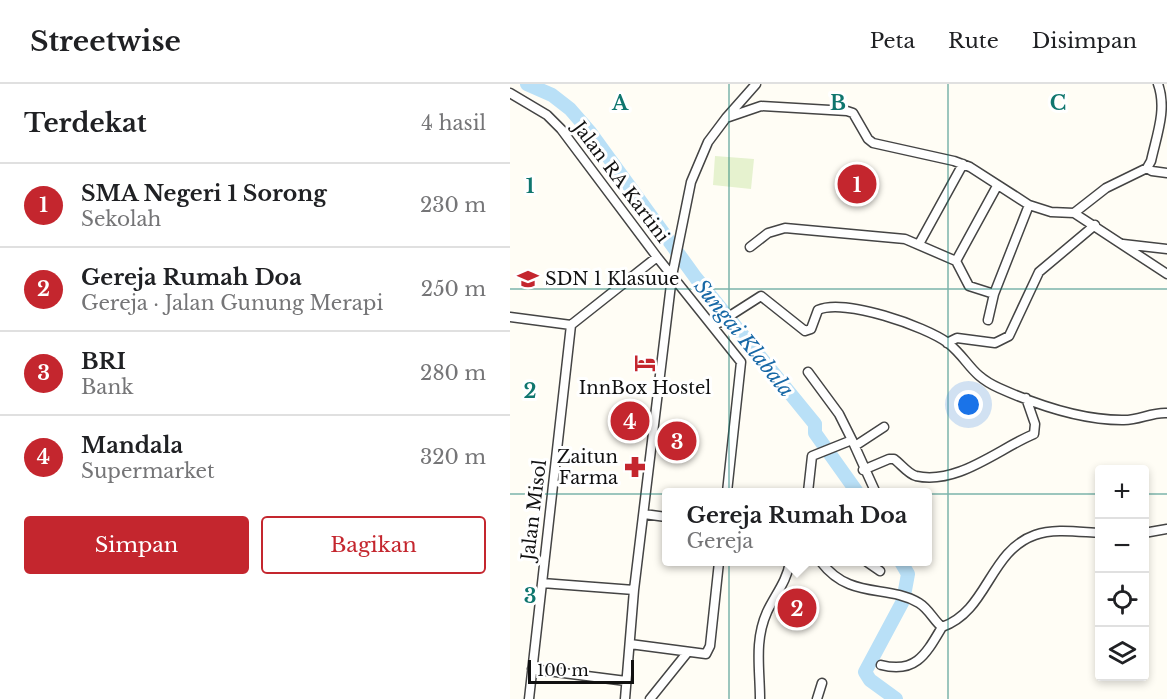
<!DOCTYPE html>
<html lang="id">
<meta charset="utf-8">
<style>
body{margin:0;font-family:"Libre Baskerville",serif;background:#f2f2f2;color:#202124}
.controls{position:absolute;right:18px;bottom:18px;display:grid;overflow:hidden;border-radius:6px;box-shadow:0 3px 9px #0003}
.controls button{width:54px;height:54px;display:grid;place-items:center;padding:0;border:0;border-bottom:2px solid #e0e0e0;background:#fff;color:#202124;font:30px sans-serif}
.scale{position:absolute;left:18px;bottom:15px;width:106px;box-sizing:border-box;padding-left:6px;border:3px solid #111;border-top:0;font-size:16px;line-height:21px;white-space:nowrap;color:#111;-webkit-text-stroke:4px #fff;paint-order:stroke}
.you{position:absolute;left:459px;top:321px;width:21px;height:21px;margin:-15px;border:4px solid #fff;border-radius:50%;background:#1a73e8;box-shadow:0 0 0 9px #1a73e833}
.badge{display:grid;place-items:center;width:39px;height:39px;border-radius:50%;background:#c4262e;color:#fff;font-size:20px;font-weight:700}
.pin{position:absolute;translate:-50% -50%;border:3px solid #fff;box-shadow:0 2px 6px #0006}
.popup{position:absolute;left:152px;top:404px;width:270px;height:78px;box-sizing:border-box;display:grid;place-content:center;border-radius:6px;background:#fff;filter:drop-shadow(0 2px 4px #0005);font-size:20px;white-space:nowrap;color:#757577}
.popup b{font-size:22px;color:#202124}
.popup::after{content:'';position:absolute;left:50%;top:100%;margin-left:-12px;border:12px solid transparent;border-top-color:#fff}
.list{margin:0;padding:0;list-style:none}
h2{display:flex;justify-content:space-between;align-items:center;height:78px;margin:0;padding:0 24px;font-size:26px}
h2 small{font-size:20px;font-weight:400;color:#757577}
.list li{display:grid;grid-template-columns:39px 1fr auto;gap:18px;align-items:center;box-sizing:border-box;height:84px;padding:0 24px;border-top:2px solid #e0e0e0}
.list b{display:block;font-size:22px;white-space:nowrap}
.list p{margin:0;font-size:20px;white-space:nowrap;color:#757577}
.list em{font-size:20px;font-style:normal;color:#757577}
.actions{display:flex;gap:12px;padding:18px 24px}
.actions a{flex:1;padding:14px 0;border:2px solid #c4262e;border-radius:6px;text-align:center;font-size:21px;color:#c4262e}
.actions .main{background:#c4262e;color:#fff}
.icon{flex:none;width:33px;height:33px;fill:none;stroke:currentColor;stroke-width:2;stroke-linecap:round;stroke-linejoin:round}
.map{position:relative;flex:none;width:657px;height:615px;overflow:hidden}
header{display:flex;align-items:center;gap:36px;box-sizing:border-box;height:84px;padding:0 30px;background:#fff;border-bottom:2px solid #e0e0e0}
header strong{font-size:28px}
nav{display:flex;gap:33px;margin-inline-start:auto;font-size:21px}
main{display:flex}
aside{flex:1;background:#fff}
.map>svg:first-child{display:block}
.pitch{fill:#e6f2cf}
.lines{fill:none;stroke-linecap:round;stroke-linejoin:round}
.river{stroke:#b9e0f7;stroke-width:14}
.minor-casing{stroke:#444;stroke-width:11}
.minor{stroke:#fff;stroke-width:8}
.grid{fill:none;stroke:#0f766e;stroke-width:1.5;stroke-opacity:0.55}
.labels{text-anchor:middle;stroke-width:6;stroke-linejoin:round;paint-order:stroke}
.street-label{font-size:18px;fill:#111;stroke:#fff}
.poi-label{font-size:18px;fill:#111;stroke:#fff;text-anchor:start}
.water-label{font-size:20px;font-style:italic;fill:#1768a6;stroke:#fff}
.grid-label{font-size:20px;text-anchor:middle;font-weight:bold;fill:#0f766e;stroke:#fff;stroke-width:6;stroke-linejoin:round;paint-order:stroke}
</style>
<header>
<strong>Streetwise</strong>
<nav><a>Peta</a><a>Rute</a><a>Disimpan</a></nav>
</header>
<main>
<aside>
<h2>Terdekat<small>4 hasil</small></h2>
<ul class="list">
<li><span class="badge">1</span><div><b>SMA Negeri 1 Sorong</b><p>Sekolah</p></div><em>230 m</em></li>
<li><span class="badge">2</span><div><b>Gereja Rumah Doa</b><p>Gereja · Jalan Gunung Merapi</p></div><em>250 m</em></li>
<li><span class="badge">3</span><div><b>BRI</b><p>Bank</p></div><em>280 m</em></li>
<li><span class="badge">4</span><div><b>Mandala</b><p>Supermarket</p></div><em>320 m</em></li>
</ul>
<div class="actions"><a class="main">Simpan</a><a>Bagikan</a></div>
</aside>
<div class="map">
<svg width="657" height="615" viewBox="0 0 657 615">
<rect width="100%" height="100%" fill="#fffdf5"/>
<!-- pitch -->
<path class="pitch" d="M205,72L244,75L241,105L203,101Z"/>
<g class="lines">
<!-- river -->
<path class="river" d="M17,0L42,11L60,25L80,48L186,194L305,340V349L347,408
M386,615L360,596L355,588L393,517L398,490L391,478"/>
<defs>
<path id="minor" d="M0,9L37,31L51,45L147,173L231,278L217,408
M216,34L246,0
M637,84L642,87L657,89
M564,129L657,190
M409,160L453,80
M613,160L657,165
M240,163L258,149L275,144L395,155L446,177L459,202L484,210
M446,177L487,102
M0,233L61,241L147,173
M478,236L484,210L519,121
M204,242L251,212L295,247L301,245L308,226C334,214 415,242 438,259C459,276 460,291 489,304C527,321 570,336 612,336C628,337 641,328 657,329
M437,259L447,254L485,259L499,252L529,188L585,141
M298,288L329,330L342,356
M345,362L374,343
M353,386L379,375H384C391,380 398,390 406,392C448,401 488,365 524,350L525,340L516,314
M298,408L302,372L342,356L365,407
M134,430L156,433
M634,449L657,445
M311,478C340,516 377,500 409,519C419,525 424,537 432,543C478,527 479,467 525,451C544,444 569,448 590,449
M357,478L370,487
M32,499L124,506
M120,560L196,570L200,562L209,478
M371,581C406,590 416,570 432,543
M22,585L116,597
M19,615L61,241
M115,615L124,506L162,192L181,98L198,58L216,34L251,22L337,27L343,29L358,55L363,59L444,77L460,83L519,121L541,128L564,129L596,104L637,84L641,77C647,50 657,25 648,0
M140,615L177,569
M250,615C250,585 244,557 257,528C265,511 277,497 280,478
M307,615L312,599"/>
</defs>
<!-- minor casing -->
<use href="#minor" class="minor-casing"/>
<!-- minor -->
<use href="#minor" class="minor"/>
</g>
<!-- grid -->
<path class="grid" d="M219,0V615M438,0V615M0,205H657M0,410H590M634,410H657"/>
<!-- icons -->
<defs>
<symbol id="school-bare" viewBox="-9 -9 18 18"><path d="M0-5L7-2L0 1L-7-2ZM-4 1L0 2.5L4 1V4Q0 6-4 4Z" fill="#c4262e" stroke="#fff" stroke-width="2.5" paint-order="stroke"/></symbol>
<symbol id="hotel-bare" viewBox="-9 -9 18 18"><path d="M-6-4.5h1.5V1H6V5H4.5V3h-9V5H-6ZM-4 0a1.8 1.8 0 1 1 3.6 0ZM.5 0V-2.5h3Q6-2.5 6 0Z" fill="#c4262e" stroke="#fff" stroke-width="2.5" paint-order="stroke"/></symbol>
<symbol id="pharmacy-bare" viewBox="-9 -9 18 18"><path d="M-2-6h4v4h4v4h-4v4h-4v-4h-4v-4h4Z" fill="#c4262e" stroke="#fff" stroke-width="2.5" paint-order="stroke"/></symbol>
</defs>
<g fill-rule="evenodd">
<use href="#school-bare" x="3" y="180" width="30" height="30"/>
<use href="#hotel-bare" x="120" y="264" width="30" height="30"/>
<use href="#pharmacy-bare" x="110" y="368" width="30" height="30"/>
</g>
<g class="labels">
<!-- street labels -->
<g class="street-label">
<text transform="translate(111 98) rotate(53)" y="6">Jalan RA Kartini</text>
<text transform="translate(24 426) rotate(-83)" y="6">Jalan Misol</text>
</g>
<!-- poi labels -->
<g class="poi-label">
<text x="35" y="201">SDN 1 Klasuue</text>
<text x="135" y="310" text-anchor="middle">InnBox Hostel</text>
<text x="108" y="379" text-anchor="end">Zaitun<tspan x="108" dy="21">Farma</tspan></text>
</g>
<!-- water labels -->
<g class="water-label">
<text transform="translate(234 254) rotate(51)" y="7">Sungai Klabala</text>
</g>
</g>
<g class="grid-label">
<text x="110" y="26">A</text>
<text x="328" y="26">B</text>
<text x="548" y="26">C</text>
<text x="20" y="109">1</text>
<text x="20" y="314">2</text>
<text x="20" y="519">3</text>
</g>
</svg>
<div class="controls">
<button>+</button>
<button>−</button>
<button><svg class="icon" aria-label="locate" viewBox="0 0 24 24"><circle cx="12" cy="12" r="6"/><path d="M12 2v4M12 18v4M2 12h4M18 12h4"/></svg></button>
<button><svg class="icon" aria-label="layers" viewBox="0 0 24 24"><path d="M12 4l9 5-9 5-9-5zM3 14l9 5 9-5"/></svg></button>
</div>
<div class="scale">100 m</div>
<div class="you"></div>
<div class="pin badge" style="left:347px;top:100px">1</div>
<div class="pin badge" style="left:287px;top:524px">2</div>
<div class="popup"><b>Gereja Rumah Doa</b>Gereja</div>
<div class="pin badge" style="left:167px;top:357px">3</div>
<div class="pin badge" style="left:120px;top:337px">4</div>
</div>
</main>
